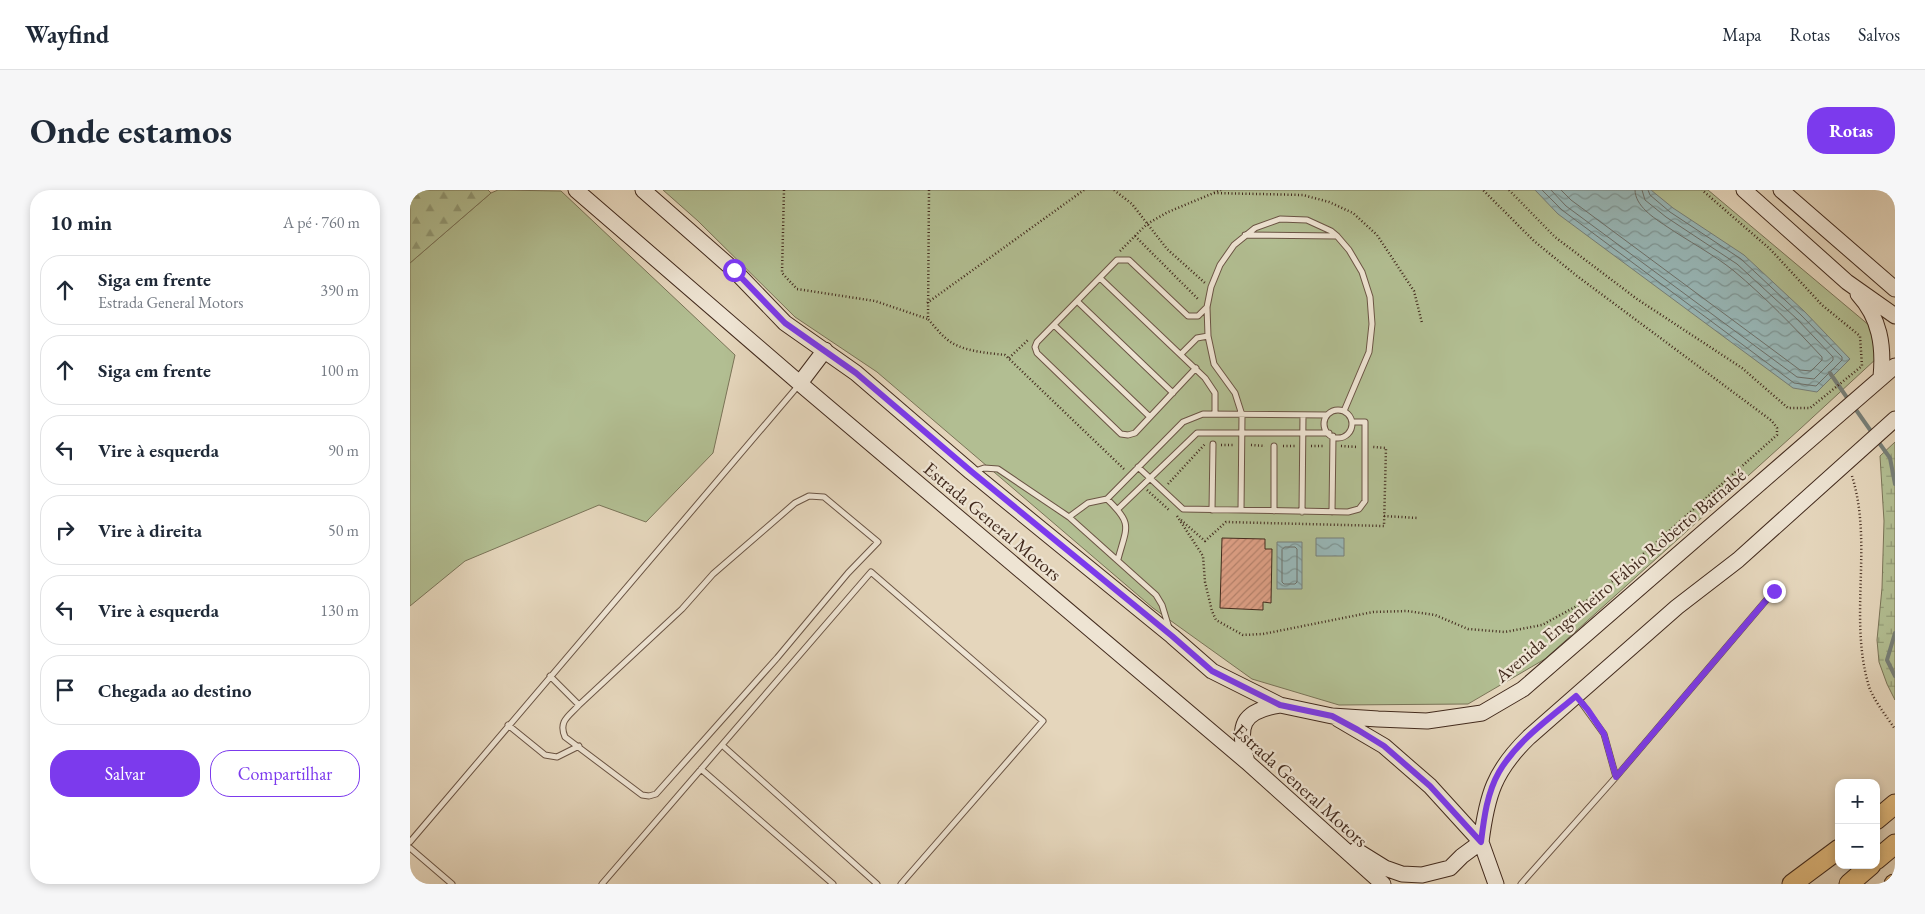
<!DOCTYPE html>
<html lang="pt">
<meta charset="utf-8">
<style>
body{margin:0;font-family:"EB Garamond",serif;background:#f6f6f7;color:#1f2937}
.controls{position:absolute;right:15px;bottom:15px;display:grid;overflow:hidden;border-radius:10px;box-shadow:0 2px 8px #0003}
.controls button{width:45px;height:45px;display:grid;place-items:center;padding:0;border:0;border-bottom:1px solid #e0e1e3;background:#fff;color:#1f2937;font:25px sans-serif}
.stop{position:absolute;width:15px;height:15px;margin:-11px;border:4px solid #7c3aed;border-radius:50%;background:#fff}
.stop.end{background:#7c3aed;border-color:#fff;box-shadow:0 1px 5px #0008}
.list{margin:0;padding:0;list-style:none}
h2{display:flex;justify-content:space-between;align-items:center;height:65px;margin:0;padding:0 20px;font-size:21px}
h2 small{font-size:16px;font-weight:400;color:#747a83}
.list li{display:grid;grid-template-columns:32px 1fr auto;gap:15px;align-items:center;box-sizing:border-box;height:70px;margin:0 10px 10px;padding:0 10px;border:1px solid #e0e1e3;border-radius:20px}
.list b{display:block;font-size:19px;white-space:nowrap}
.list p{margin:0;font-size:16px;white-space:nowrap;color:#747a83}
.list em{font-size:16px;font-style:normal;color:#747a83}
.actions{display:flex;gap:10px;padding:15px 20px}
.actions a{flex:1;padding:11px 0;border:1px solid #7c3aed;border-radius:20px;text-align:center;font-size:18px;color:#7c3aed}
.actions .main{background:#7c3aed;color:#fff}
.icon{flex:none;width:28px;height:28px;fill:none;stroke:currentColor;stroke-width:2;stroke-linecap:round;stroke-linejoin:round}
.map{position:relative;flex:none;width:1485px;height:694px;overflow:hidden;border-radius:20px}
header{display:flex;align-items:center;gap:30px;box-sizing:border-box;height:70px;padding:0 25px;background:#fff;border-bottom:1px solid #e0e1e3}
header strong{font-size:24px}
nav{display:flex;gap:28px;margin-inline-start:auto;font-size:18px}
.intro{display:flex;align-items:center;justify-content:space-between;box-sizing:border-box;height:120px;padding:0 30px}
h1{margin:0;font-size:35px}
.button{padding:12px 22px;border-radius:20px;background:#7c3aed;color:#fff;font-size:18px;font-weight:700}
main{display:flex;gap:30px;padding:0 30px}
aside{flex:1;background:#fff;border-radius:20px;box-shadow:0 2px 8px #0003}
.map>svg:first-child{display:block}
.green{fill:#b2be92;stroke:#7a7458}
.forest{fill:url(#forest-firs);stroke:#7a7458}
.wetland{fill:url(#wetland-marsh);stroke:#7a7458}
.water{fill:url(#water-waves);stroke:#767f79}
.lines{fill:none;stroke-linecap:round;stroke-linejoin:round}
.shore{stroke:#6d706a;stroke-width:1}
.stream{stroke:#767f79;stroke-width:4}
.building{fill:url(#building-hatch);stroke:#422a1d}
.lane-casing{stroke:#6b5545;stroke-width:7}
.secondary-casing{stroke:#422a1d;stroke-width:17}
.highway-casing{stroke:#422a1d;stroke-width:21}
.path{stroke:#422a1d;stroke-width:2.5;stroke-dasharray:1 2.5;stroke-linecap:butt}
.lane{stroke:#eee4d3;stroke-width:5}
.secondary{stroke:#eee4d3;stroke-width:15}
.highway{stroke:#e2bb7e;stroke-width:19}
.route{stroke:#7c3aed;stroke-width:6}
.labels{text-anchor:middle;stroke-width:4.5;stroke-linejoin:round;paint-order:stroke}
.street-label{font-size:19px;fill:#422a1d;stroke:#eee4d3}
</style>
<header>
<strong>Wayfind</strong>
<nav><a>Mapa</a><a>Rotas</a><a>Salvos</a></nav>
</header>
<div class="intro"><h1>Onde estamos</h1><a class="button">Rotas</a></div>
<main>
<aside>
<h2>10 min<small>A pé · 760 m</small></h2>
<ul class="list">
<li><svg class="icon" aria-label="ahead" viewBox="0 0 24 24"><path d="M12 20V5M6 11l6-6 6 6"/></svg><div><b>Siga em frente</b><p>Estrada General Motors</p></div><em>390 m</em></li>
<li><svg class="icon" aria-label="ahead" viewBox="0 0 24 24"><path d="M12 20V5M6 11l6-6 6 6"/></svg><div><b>Siga em frente</b></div><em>100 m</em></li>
<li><svg class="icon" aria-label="left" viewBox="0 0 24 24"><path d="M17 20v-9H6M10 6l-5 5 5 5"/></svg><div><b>Vire à esquerda</b></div><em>90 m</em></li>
<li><svg class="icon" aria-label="right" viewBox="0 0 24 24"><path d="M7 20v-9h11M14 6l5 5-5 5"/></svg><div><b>Vire à direita</b></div><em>50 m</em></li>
<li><svg class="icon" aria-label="left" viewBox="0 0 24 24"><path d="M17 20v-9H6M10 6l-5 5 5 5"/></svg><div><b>Vire à esquerda</b></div><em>130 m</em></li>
<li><svg class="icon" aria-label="arrive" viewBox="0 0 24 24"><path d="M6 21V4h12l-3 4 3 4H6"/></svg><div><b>Chegada ao destino</b></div></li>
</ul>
<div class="actions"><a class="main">Salvar</a><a>Compartilhar</a></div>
</aside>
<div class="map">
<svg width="1485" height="694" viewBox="0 0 1485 694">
<defs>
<pattern id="forest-firs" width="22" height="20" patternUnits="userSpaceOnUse" patternTransform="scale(1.25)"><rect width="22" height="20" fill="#b2be92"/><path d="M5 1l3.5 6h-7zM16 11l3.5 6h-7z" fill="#929b77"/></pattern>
<pattern id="wetland-marsh" width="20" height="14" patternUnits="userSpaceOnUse" patternTransform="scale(1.25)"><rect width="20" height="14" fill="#b2be92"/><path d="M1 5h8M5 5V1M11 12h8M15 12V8" fill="none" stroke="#929b77"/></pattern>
<pattern id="water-waves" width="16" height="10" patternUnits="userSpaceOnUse" patternTransform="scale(1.25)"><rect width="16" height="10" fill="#98b7b7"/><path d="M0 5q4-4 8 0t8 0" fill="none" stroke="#7e9594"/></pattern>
<pattern id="building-hatch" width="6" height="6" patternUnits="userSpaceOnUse" patternTransform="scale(1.25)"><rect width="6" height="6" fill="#dd9f85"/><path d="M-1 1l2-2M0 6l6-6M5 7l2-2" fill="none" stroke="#b5826c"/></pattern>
</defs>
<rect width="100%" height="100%" fill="#e5d6bc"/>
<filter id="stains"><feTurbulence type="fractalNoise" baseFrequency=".004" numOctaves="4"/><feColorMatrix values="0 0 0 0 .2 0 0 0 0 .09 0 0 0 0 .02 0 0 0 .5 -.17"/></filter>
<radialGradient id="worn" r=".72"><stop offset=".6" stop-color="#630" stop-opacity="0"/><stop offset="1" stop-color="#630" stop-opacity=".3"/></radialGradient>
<!-- green -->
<path class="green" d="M88,0L151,1L325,165L303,263L236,332L189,315L55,371L0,416V73L81,3Z
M253,0H1298L1460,136L1467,168L1390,239L1135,469L1058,514L929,515L842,489L743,418L467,182L385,127L288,31Z"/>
<!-- forest -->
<path class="forest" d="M0,0H78L81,3L0,73Z"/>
<!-- wetland -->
<path class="wetland" d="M1485,252V510L1477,494L1469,472L1467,450L1472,398L1474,331L1470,266Z"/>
<!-- water -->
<path class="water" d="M1125,0H1241L1263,18L1334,65L1394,121L1440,169L1407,202L1383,198L1148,24Z
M906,348H934V366H906Z
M867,352H892V399H867Z"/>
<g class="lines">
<!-- shore -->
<path class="shore" d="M1132,0L1152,20L1384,193L1406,196L1432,170V167L1391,125L1331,69L1260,22L1240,5L1238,0
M1141,0L1156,16L1387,187L1404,189L1423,170V167L1387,129L1327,74L1256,27L1235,10L1232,0
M1151,0L1161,10L1390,180L1401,181L1412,170V167C1384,137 1355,107 1324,81C1303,64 1278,51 1256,36C1244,28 1225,16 1225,0
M875,357H885L887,359V392L885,394H874L872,392V360Z"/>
<!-- stream -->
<path class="stream" d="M1420,183L1440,212
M1444,217L1463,244
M1467,250L1480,268L1485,294
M1485,443L1477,470L1485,486"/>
</g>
<!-- building -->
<path class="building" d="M812,348L855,349V359H862L861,413L853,412V420L810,418Z"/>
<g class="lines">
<defs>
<path id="lane" d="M835,45L927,46
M690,88L795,188L805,203V224
M667,111L763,203
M644,135L740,227
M771,164L787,148L798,146
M786,178L725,243L718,245L711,244L627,163L625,157L627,152L707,70H719L778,126H788L797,117
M914 234a14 14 0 1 1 28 0a14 14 0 1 1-28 0Z
M728,277L773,319L938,322L949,319L955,311V232H943
M565,281L574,278L588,279L659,327L746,405L752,415L759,438
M697,309L773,232L793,224L917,225
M708,319L787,243H919
M802,320L803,254
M831,320L832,225L825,203L804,174L798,146L797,117L801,97L810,75L824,55L845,38L870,29L897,30L921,41L927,46L939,60L952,82L960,107L962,134L959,162L934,221
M864,321V256
M892,322L893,225
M922,322L923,246
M659,327L678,313L697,309C723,334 717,336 708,369
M140,486L169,515L272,419L303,384L385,313L399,306L414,307L468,352L438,383L367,468L246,604L239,606L232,605L155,547C148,531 159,526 169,515
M1168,508L1194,544L1206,587
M98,535L135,565L147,567L169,556
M312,555L467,694
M291,579L423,694
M0,652L388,196
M0,658L42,694
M192,694L461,382L633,531L491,694
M1111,694L1206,587L1364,401"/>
<path id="secondary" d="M166,0L394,197L837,572L973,694
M233,0L324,80L375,133L446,183L561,282L762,446L802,481L870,515L922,526L968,529L1017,531L1072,523L1113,499L1485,176
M1334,0L1437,92L1485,126
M1371,0L1485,99
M1448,104C1470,128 1474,156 1471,187
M390,193L415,160
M928,529L974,556L1020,596L1071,652L1086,694
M837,572C827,536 831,521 870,515
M1071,652C1077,605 1084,581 1119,547L1267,417L1328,370L1485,229
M946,660L975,678L992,684L1012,685L1040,678L1052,666L1071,652"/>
<path id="highway" d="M1466,630L1485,614
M1466,670L1485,654
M1382,694L1429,659
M1439,694L1461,675
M1484,694H1485"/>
</defs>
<!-- lane casing -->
<use href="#lane" class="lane-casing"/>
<!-- secondary casing -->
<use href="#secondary" class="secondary-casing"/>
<!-- highway casing -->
<use href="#highway" class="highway-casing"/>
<!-- path -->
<path class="path" d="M374,0L372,83L387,99L465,111L518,129
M519,0L518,129C526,138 534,149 544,154C559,162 579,163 595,165L715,280
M704,0L722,14L757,59L795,93
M1099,0L1145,47L1227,109L1332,178L1378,218H1400L1452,176L1450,146L1412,115L1360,59L1292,0
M804,3L893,5L919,12L943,23L967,45L1004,101L1012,133
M725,46L789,110
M710,61L737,34L758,22L811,0
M517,113L674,0
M599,168L618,150
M811,255H823
M841,255L855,256
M873,256H885
M901,256H915
M931,256L948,257
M1442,286C1463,353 1439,426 1458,493C1461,507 1477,527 1485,539
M758,294L795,254
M737,300L759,320
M767,326L793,366L795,392L802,421L806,430L833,445L853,444L963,422L997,421L1025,425L1058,439L1095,442L1132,435L1187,405L1367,245V238L1362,231L1167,86L1124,51L1073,0
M974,326L1008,328
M771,330L795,351L816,332L974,336L976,258L963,257"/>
<!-- lane -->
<use href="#lane" class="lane"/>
<!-- secondary -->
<use href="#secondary" class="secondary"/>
<!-- highway -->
<use href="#highway" class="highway"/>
</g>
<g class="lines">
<!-- route -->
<path class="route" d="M324,80L375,133L446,183L562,282L762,446L802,481L870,515L922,526L948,540L974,556L1020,596L1071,652C1074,628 1077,603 1089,582C1107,551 1139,529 1166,506L1178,520L1194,544L1206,587L1364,401"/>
</g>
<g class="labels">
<!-- street labels -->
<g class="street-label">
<text transform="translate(583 331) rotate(40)" y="7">Estrada General Motors</text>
<text transform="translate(1210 385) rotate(-40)" y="7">Avenida Engenheiro Fábio Roberto Barnabé</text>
<text transform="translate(891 595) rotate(42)" y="7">Estrada General Motors</text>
</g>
</g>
<rect width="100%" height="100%" filter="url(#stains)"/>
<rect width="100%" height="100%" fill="url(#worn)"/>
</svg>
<div class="controls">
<button>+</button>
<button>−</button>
</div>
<div class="stop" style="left:324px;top:80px"></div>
<div class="stop end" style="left:1364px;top:401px"></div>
</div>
</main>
